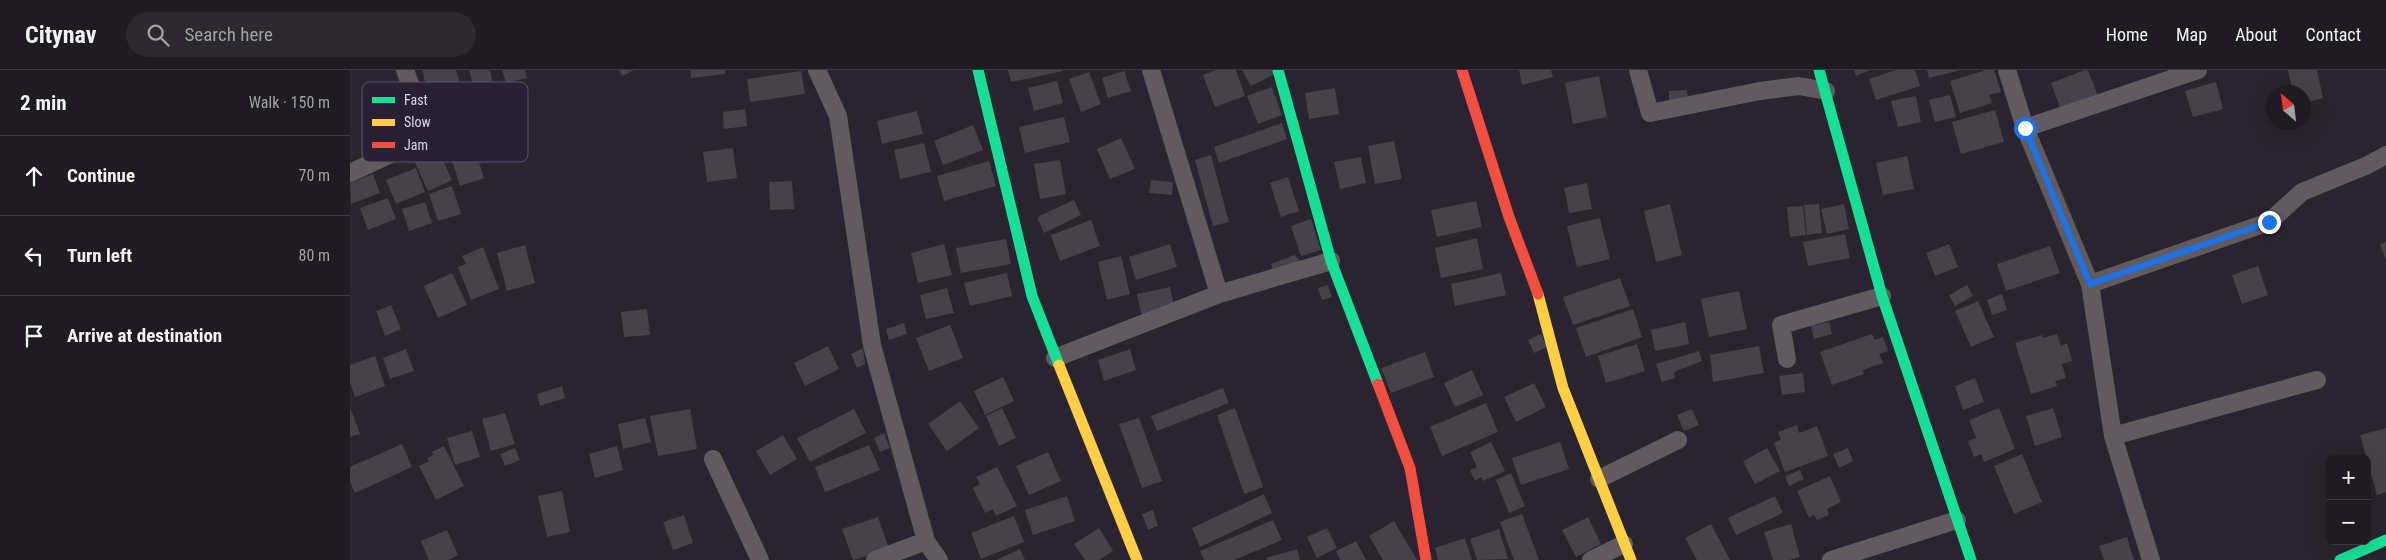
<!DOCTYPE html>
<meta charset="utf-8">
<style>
body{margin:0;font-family:"Roboto Condensed",sans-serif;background:#2c2830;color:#f1f3f6}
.controls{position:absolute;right:15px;bottom:15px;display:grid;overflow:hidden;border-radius:8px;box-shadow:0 5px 20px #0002}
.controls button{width:45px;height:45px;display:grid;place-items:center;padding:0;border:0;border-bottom:1px solid #3c3941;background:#1f1b23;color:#f1f3f6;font:25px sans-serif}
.compass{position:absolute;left:1916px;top:15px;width:45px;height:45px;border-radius:50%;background:#1f1b23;box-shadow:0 5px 20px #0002;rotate:332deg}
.stop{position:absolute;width:15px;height:15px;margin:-11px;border:4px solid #1a73e8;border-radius:50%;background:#fff}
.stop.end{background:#1a73e8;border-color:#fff;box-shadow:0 1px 5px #0008}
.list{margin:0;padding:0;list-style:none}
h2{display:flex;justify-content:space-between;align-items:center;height:65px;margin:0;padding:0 20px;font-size:21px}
h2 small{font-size:16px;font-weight:400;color:#a1a1a6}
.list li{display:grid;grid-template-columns:32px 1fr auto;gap:15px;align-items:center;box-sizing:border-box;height:80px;padding:0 20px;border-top:1px solid #3c3941}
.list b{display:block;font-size:19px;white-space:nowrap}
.list em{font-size:16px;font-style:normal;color:#a1a1a6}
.icon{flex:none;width:28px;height:28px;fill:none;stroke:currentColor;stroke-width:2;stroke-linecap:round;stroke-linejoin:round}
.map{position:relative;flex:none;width:2036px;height:490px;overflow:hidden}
header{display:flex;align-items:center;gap:30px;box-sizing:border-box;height:70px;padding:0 25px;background:#1f1b23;border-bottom:1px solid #3c3941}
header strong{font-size:24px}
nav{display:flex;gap:28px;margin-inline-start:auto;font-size:18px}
.search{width:350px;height:45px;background:#2c2830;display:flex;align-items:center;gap:12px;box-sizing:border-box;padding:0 18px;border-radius:28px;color:#a1a1a6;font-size:19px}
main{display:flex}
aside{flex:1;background:#1f1b23}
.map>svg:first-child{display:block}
.building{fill:#46414b}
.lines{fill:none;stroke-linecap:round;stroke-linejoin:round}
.street{stroke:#615b5f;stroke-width:18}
.fast{stroke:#16e098;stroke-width:11}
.slow{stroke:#ffcf43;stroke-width:11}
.jam{stroke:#f24e42;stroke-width:11}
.route{stroke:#1a73e8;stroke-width:6}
.key{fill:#292033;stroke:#5f5768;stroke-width:1}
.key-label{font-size:14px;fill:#dcd6e3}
</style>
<header>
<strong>Citynav</strong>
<div class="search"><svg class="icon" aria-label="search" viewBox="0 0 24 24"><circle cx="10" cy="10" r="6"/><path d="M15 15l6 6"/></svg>Search here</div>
<nav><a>Home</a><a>Map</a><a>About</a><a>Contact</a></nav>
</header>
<main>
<aside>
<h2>2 min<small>Walk · 150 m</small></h2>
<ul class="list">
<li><svg class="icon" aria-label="ahead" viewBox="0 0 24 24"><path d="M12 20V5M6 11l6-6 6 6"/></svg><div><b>Continue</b></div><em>70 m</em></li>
<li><svg class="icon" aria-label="left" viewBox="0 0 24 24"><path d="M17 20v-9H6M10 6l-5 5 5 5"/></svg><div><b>Turn left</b></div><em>80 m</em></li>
<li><svg class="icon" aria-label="arrive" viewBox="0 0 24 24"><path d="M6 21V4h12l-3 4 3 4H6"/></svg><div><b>Arrive at destination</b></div></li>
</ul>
</aside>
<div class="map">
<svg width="2036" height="490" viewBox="0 0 2036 490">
<rect width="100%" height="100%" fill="#29242f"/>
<!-- building -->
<path class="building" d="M72,0H106L110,14L78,23Z
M119,0H140L146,26L127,31Z
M152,0H175L177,8L156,13Z
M269,0H284L272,6Z
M340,0H375V4L341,8Z
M658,0H713V1L661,12Z
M866,0H886L895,26L865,37L853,5Z
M892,0H923L925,4L901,16Z
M1169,0H1201L1203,7L1172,15Z
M1504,0H1520L1506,6Z
M1546,0H1565L1570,16L1526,30L1519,9Z
M1577,0H1607V1L1579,8Z
M1636,0H1644L1651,22L1639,25L1642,33L1610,43L1600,11Z
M1735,0H1738L1748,26L1711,40L1701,13Z
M1938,0H1967L1973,28L1954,33V22H1943Z
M451,1L455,24L400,32L397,9Z
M774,1L781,21L758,28L752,8Z
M739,2L751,34L731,42L719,9Z
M1249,6L1257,47L1223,54L1215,13Z
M707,11L713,33L684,41L678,18Z
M1866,12L1873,39L1843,47L1835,21Z
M922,17L932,45L908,54L897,26Z
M985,18L989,44L959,49L955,23Z
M1337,20L1338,31H1319V21Z
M1600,25L1606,47L1585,52L1579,30Z
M1566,26L1571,52L1548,57L1541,31Z
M395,39L397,56L374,59L373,42Z
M1645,40L1654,72L1611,84L1602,52Z
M567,41L573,64L532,74L527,51Z
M714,47L720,72L675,83L669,57Z
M932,53L937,69L869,93L864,77Z
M623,55L633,80L593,95L584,71Z
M771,68L785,99L760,109L747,79Z
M122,70L134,108L110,116L98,78Z
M1044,71L1052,109L1025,114L1018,76Z
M574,73L581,102L550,109L544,80Z
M87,77L102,110L78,121L63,88Z
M383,78L387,108L357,112L353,82Z
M861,85L879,152L863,156L845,90Z
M1557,86L1564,119L1533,125L1526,93Z
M1011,87L1016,113L990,119L984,92Z
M710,90L716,124L690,129L684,94Z
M639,91L646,116L594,131L587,106Z
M66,98L75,122L46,134L36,110Z
M23,104L30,123L1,134L0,113Z
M938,107L949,141L931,147L920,113Z
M801,110L823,112L822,125L799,123Z
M442,111L444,139L420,140L419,112Z
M1237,113L1242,139L1219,143L1214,118Z
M102,116L111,144L88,151L79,124Z
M38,128L46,149L18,160L10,138Z
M724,130L731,145L694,163L687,147Z
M1126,131L1132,157L1087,167L1081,140Z
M75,132L82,153L59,161L52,139Z
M1320,134L1332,185L1306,192L1294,141Z
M1469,134L1472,163L1457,165L1454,135Z
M1494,134L1499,159L1477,164L1471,139Z
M1453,136L1456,165L1440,167L1437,137Z
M1250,148L1260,189L1227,197L1217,156Z
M961,149L971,180L951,186L941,156Z
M741,150L750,176L710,191L701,165Z
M1495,164L1500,188L1458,196L1453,172Z
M1127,168L1133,199L1091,208L1085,178Z
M656,169L661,194L611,203L606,178Z
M2036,172V190L2030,174Z
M594,174L602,205L568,213L561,183Z
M820,174L827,197L786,210L779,187Z
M1599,174L1608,197L1585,206L1576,183Z
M175,175L185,213L157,221L147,183Z
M1700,176L1710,203L1656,221L1647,194Z
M133,177L149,219L121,230L108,197L116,194L112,186Z
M945,185L951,192L924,202L921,194Z
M771,186L780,224L757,230L748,192Z
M1908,196L1918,225L1892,234L1882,205Z
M102,203L117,235L88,248L74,216Z
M657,203L662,226L620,236L614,213Z
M1151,203L1156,225L1105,236L1101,214Z
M1270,208L1280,236L1223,255L1213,227Z
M978,215L982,227L972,230L968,218Z
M1617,215L1623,226L1605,236L1599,225Z
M820,217L825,240L792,247L787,224Z
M597,218L604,243L576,249L570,225Z
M1389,221L1397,259L1359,267L1351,229Z
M1652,224L1657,240L1642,245L1637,230Z
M1628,231L1644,267L1621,277L1605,241Z
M41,235L51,259L35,266L26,241Z
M297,239L300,265L274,267L271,242Z
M1283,239L1292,267L1236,287L1226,258Z
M1335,252L1339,274L1305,281L1301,260Z
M1479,252L1482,264L1464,269L1461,256Z
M554,253L557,264L539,270L536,259Z
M600,255L613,288L579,301L566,268Z
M1191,264L1197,277L1184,283L1178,270Z
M1522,264L1525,270L1533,267L1538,281L1529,284L1533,293L1513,300L1514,304L1482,315L1470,282Z
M1707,264L1711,276L1717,273L1722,291L1712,294L1716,308L1705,311L1707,316L1681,324L1665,273L1692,265L1693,268Z
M1287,274L1295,301L1256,313L1248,286Z
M478,276L489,299L455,316L444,293Z
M1409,276L1414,303L1363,312L1360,285Z
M513,278L515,294L507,298L501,284Z
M56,279L64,301L40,309L33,288Z
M780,279L786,300L754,311L748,290Z
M1349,281L1352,291L1324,302L1325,308L1312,312L1306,294Z
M1075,282L1084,307L1041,323L1031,298Z
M25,286L35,316L5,327L0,312V295Z
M1122,300L1133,325L1105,337L1094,313Z
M1453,303L1455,322L1432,325L1429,306Z
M653,307L664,331L635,345L624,321Z
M1625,308L1634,332L1613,340L1605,316Z
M1184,313L1196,337L1166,352L1154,327Z
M212,316L215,328L190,336L187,324Z
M873,318L879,333L807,361L801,346Z
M610,331L629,358L597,381L578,354Z
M1136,333L1148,362L1092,386L1080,357Z
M0,337L10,364L0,367Z
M652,338L666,368L649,376L636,346Z
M885,338L913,417L894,424L867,345Z
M1649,338L1665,379L1634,392L1631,384L1624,387L1618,371L1626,368L1619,350Z
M1703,338L1712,367L1685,376L1676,346Z
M340,339L347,379L308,386L300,346Z
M504,339L516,363L460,392L447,368Z
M1342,339L1349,355L1334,361L1327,345Z
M155,343L165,374L141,381L132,349Z
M295,348L301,372L273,379L268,354Z
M789,348L812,411L792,418L769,354Z
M1447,355L1449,363L1467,356L1478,386L1435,402L1424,373L1431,370L1428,362Z
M2036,358V422L2027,425L2010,365Z
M122,361L130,387L105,395L97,368Z
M534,363L540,378L530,382L524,368Z
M433,365L447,389L420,405L406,381Z
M1141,372L1155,401L1133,411L1131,407L1125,411L1120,400L1127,397L1120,382Z
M1210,372L1219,399L1171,415L1162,388Z
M52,374L62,397L5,423L0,412V397Z
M519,375L530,400L475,422L465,397Z
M94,376L114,416L86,430L69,396L79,391L77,388L83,385L82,382Z
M267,376L273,400L245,408L239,384Z
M165,378L170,390L155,396L150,384Z
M1417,378L1430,401L1405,414L1393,391Z
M1498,378L1503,391L1489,398L1483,384Z
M698,382L711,411L679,425L666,396Z
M1672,384L1692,432L1664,444L1644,396Z
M647,397L667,436L646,446L643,439L635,443L623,418L630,414L626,407Z
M1450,400L1454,409L1439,416L1435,406Z
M1161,403L1175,436L1159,443L1146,410Z
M1480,406L1491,432L1477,439L1479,445L1467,450L1464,445L1459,448L1447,421Z
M212,421L220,462L197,467L188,426Z
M914,424L922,443L850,477L842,458Z
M717,426L725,451L683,465L675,440Z
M1425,426L1433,443L1386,465L1378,448Z
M803,440L808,456L798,460L792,444Z
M1172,444L1189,490H1164L1150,452Z
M334,445L343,473L323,480L313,452Z
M664,446L674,472L631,489L621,463Z
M528,447L539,479L503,490L492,459Z
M1238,447L1251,474L1226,487L1212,460Z
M923,450L932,470L884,490H854L850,481Z
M1044,451L1067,490H1033L1019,466Z
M1361,454L1380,490H1347L1335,468Z
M1441,454L1450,487L1439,490H1423L1414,462Z
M749,458L763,481L749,490H735L724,474Z
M977,458L987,478L967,488L957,467Z
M1149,459L1158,489L1127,490L1120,469Z
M97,460L108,485L98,490H79L71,471Z
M1777,467L1784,490H1754L1749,476Z
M1115,468L1122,490H1088L1085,478Z
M1006,471L1016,490H990L986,481Z
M670,479L675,490H646Z
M947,479L950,490H917L916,488Z"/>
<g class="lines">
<!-- street -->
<path class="street" d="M467,0L488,46L522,275L576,471L589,490
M1288,0L1300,43L1410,21L1449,16L1476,21
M1657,0L1675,58L1740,214L1763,366L1801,490
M1675,58L1848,0
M0,103L79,66L55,0
M1740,214L1919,152L1952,122L2018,95L2036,85
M869,224L981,191
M705,288L869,224L801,0
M1437,289L1431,255L1532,226
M1763,366L1967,310
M363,389L410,490
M1249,409L1328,370
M525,490L576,471
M1241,490L1274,474
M1481,490L1607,450"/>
<!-- fast -->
<path class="fast" d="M628,0L682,226L709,295
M928,0L981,191L1028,314
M1469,0L1532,226L1621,490
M1990,490L2036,470"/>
<!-- slow -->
<path class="slow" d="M1188,224L1213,318L1281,490
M709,295L787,490"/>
<!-- jam -->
<path class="jam" d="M1112,0L1159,147L1188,224
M1028,314L1060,398L1076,490"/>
</g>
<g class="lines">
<!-- route -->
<path class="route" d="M1675,58L1740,214L1919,152"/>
</g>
<!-- legend -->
<rect x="12" y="12" width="166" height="80" rx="8" class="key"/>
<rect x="22" y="27" width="23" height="6" fill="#16e098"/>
<rect x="22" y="49" width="23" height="7" fill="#ffcf43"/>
<rect x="22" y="72" width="23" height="6" fill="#f24e42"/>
<g class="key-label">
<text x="54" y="35">Fast</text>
<text x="54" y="57">Slow</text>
<text x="54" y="80">Jam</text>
</g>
</svg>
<div class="controls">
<button>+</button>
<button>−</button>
</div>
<svg class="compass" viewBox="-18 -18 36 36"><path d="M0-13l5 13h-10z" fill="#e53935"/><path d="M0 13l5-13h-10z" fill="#a1a1a6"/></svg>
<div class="stop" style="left:1675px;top:58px"></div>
<div class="stop end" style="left:1919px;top:152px"></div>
</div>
</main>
